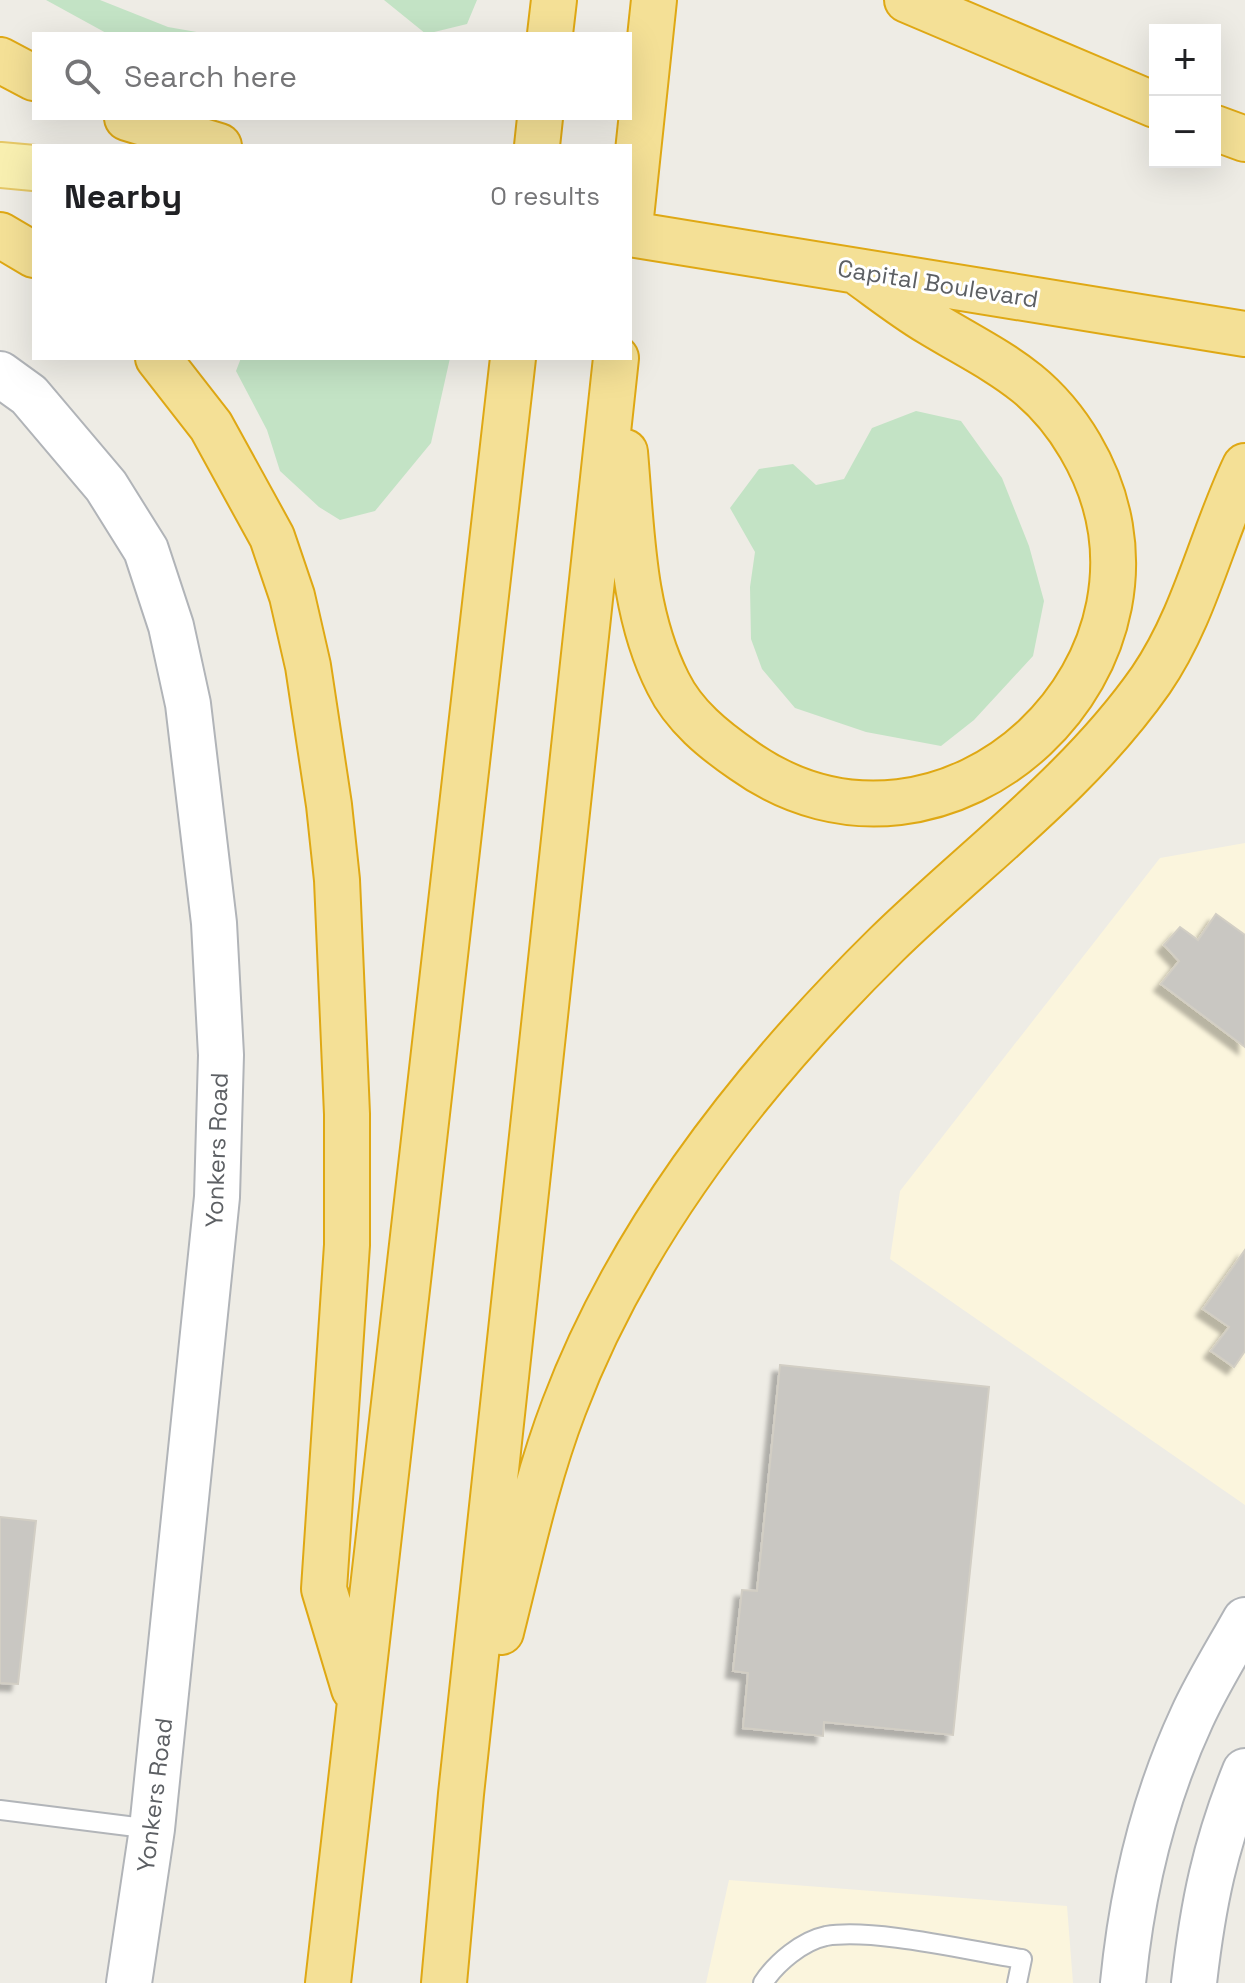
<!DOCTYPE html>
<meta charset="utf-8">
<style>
body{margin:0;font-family:"Space Grotesk",sans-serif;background:#f6f6f6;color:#202124}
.controls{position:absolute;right:24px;top:24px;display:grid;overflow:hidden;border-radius:0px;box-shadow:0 8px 32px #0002}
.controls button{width:72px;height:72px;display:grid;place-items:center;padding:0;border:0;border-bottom:2px solid #e0e0e0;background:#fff;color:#202124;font:40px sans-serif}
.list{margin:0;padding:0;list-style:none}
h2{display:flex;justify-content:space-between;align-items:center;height:104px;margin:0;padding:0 32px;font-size:34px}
h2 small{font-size:26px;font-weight:400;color:#757577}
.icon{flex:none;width:44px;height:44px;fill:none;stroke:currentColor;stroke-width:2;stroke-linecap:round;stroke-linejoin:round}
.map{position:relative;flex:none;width:1245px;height:1983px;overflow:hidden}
.search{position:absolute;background:#fff;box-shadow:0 8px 32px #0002;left:32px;top:32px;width:600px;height:88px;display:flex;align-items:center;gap:20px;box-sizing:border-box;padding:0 28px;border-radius:0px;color:#757577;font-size:30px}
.panel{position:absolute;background:#fff;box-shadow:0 8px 32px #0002;left:32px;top:144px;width:600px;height:216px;border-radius:0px}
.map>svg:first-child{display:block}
.commercial{fill:#fbf5dd}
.green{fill:#c3e3c5}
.building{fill:#c9c7c2;stroke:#d2cec4;stroke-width:2;filter:url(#shadow)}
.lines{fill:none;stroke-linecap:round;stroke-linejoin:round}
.lane-casing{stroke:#b2b5b9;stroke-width:22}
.secondary-casing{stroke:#b1b4b8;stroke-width:48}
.primary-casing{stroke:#e5c766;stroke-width:48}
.highway-casing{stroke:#dfa814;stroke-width:48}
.lane{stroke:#fff;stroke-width:18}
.secondary{stroke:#fff;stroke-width:44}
.primary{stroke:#f8efb0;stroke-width:44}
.highway{stroke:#f4e096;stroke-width:44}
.labels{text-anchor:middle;stroke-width:6;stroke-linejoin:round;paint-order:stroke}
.street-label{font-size:24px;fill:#5d6064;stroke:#fff}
</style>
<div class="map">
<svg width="1245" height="1983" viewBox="0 0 1245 1983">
<defs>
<filter id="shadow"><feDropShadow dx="-7" dy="7" stdDeviation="2" flood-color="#0004"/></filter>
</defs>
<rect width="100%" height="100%" fill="#eeece5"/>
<!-- commercial -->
<path class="commercial" d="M1245,843V1505L890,1259L900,1191L1160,858Z
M729,1880L1067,1906L1073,1983H706Z"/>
<!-- green -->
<path class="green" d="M46,0H100L168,27L208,34H108Z
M384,0H477L467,24L426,34Z
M241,358H450L431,443L375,511L340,520L319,507L280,471L267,430L236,371Z
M916,411L961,421L1002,478L1029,546L1044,601L1033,656L974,720L941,746L866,732L795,708L762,669L751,639L750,587L755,552L730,508L759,469L793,464L816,485L844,479L872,428Z"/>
<!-- building -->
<path class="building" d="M1216,914L1245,935V1047L1161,984L1179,961L1164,945L1180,927L1198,940Z
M1245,1250V1351L1234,1367L1211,1351L1229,1327L1203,1309Z
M780,1365L989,1387L953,1735L824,1722L823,1736L743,1728L748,1673L733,1671L742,1590L757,1591Z
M0,1517L36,1521L18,1684L0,1683Z"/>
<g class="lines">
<defs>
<path id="lane" d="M0,1810L152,1829
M763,1983C776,1963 802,1941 826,1936C875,1928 970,1951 1022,1959L1017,1983"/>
<path id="secondary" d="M0,374L29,395L106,486L146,550L171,626L188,704L214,923L221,1055L217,1197L152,1829L129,1983
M1123,1983C1132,1891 1153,1801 1192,1717C1207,1684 1227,1652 1245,1620
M1194,1983C1203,1904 1215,1845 1245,1771"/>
<path id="primary" d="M0,165L34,168"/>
<path id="highway" d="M907,0L1155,105
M550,34L554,0
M0,60L34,78
M127,118L219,146
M1215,128L1245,139
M537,146L540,118
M630,227L654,0
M630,234L1245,334
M0,235L34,255
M158,358L211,426L272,537L292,596L308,666L329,805L337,880L347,1114V1245L324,1589L354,1689
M625,452C632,531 632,612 668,683C684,716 714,740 743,760C946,905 1206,659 1080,446C1040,378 993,361 929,322C904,307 880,288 856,271
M501,1632C520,1557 536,1480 564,1407C630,1232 754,1075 886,945C975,858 1079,783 1151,680C1195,616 1212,535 1245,466
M328,1983L513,358
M444,1983L461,1794L616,358"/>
</defs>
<!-- lane casing -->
<use href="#lane" class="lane-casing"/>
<!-- secondary casing -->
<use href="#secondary" class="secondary-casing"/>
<!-- primary casing -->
<use href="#primary" class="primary-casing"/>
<!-- highway casing -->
<use href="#highway" class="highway-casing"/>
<!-- lane -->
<use href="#lane" class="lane"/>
<!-- secondary -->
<use href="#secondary" class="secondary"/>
<!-- primary -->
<use href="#primary" class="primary"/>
<!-- highway -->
<use href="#highway" class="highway"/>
</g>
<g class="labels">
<!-- street labels -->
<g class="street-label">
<text transform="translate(938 284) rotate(9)" y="8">Capital Boulevard</text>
<text transform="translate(217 1150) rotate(-88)" y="8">Yonkers Road</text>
<text transform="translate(155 1795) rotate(-83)" y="8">Yonkers Road</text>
</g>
</g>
</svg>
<div class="controls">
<button>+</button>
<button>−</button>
</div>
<div class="search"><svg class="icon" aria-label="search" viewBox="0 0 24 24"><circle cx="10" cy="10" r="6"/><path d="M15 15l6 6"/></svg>Search here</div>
<section class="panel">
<h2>Nearby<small>0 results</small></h2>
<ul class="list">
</ul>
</section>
</div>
